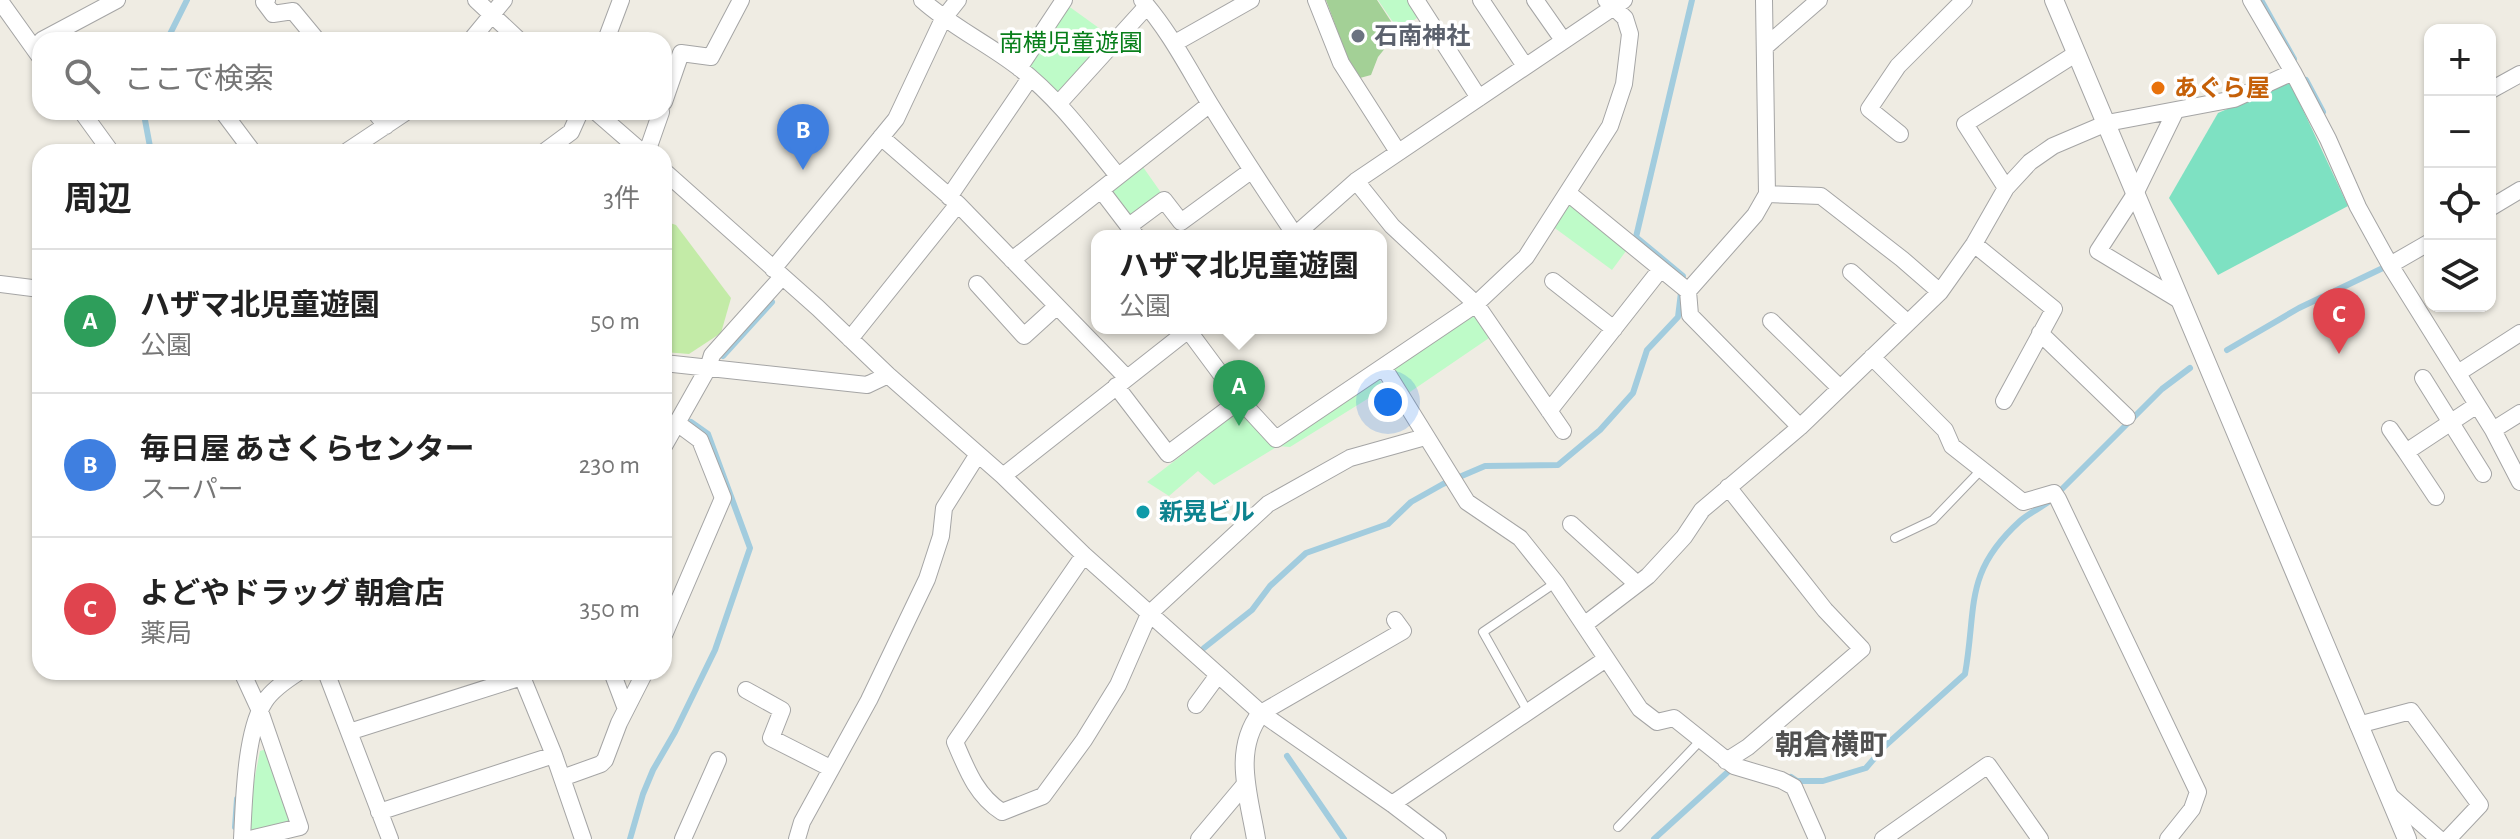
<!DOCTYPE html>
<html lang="ja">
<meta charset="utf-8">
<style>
body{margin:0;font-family:"Alegreya Sans","Noto Sans JP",sans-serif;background:#f6f6f6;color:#222}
.controls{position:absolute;right:24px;top:24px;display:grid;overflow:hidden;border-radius:16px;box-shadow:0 2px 6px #0004}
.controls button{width:72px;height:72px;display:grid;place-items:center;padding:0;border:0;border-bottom:2px solid #e0e0e0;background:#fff;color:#222;font:40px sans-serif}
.you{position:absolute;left:1388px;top:402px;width:28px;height:28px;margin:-20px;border:6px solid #fff;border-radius:50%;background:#1a73e8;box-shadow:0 0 0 12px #1a73e833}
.badge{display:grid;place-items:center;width:52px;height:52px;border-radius:50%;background:#d93025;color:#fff;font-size:26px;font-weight:700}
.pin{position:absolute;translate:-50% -66px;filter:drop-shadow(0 2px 4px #0008)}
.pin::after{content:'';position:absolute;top:42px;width:28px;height:24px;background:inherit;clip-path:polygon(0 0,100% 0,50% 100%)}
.popup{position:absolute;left:1091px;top:230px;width:296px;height:104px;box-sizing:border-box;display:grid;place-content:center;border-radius:16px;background:#fff;filter:drop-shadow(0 2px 6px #0005);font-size:26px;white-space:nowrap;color:#767676}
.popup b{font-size:30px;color:#222}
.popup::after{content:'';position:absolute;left:50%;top:100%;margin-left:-16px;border:16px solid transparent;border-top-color:#fff}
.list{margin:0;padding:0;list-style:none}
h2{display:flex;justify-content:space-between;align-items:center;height:104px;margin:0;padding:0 32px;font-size:34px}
h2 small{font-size:26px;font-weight:400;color:#767676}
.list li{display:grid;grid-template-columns:52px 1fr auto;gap:24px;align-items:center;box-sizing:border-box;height:144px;padding:0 32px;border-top:2px solid #e0e0e0}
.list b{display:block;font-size:30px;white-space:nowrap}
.list p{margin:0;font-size:26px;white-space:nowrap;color:#767676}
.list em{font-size:26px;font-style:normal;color:#767676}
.icon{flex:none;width:44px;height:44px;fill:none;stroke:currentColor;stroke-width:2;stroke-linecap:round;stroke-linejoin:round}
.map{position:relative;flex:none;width:2520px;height:839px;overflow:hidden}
.search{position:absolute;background:#fff;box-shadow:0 2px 6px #0004;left:32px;top:32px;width:640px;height:88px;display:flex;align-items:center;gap:20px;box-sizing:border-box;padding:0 28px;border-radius:24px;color:#767676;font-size:30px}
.panel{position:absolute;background:#fff;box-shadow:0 2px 6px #0004;left:32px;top:144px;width:640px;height:536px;border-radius:24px}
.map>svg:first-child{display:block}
.grass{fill:#c3eba7}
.forest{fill:#a3d096}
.park{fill:#befbc8}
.pitch{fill:#7ee1c2}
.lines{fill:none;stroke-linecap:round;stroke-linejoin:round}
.stream{stroke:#a2ccde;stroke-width:6}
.service-casing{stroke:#a5a5a5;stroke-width:10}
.minor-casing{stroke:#a5a5a5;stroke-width:18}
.tertiary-casing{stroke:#a5a5a5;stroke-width:20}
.service{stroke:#fff;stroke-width:8}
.minor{stroke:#fff;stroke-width:16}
.tertiary{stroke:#fff;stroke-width:18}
.worship-dot{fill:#6b7280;stroke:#fff;stroke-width:3}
.food-dot{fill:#e8710a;stroke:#fff;stroke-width:3}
.culture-dot{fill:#0f9aa8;stroke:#fff;stroke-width:3}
.labels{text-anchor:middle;stroke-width:7;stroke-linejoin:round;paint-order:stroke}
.worship-label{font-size:24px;font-weight:bold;fill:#5b616d;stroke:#fff;text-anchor:start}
.park-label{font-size:24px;fill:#087f1b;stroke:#fff}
.food-label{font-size:24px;font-weight:bold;fill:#c56008;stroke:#fff;text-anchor:start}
.culture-label{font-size:24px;font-weight:bold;fill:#0d838f;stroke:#fff;text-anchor:start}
.quarter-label{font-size:28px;font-weight:bold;fill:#515151;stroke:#fff}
</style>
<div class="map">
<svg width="2520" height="839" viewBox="0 0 2520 839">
<rect width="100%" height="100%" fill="#efece3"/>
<!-- grass -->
<path class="grass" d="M664,221L676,225L731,298L721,333L689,354L664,352Z"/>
<!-- forest -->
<path class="forest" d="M1326,0H1377L1398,32L1378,57L1371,75L1360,78L1347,57Z"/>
<!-- park -->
<path class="park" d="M1378,0H1412L1421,15L1399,31Z
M1067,5L1110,36L1058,94L1024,66Z
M1143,167L1162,194L1131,216L1112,190Z
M1568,202L1626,251L1612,270L1552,226Z
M1475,310L1492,336L1407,394L1390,368Z
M1379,379L1385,388L1290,447L1278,446L1214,485L1198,471L1169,496L1147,482L1242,409L1275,443Z
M267,749L292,825L250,836L251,797L260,751Z"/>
<!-- pitch -->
<path class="pitch" d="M2290,82L2348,206L2218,275L2169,198L2218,113Z"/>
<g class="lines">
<!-- stream -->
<path class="stream" d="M2261,0L2294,59
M167,40L187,0
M2306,80L2323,112
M147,112L145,120L151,152
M2227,350L2299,308L2385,267
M723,356L772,302
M2060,491L2162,389L2190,368
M1204,648L1252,610L1270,586L1306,553L1388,524L1411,502L1443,484L1485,466L1558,465L1600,430L1633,393L1647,350L1678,317L1683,276L1636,237L1692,0
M1287,756L1344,839
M1791,777L1797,781H1823L1866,768L1885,746L1965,674C1977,607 1963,573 2020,521C2029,513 2041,508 2051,500
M235,827L237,799
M630,839L643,794L653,770L675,732L715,650L750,548L708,434L691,422
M1654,839L1730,770"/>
<defs>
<path id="service" d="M1895,538L1933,520L1981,470
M1528,712L1483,632L1555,583
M1618,827L1700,741"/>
<path id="minor" d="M267,0L264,2L273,14L293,11L317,40
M476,0L519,40
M922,0C952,27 987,43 1018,67C1058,98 1087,138 1118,176
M1142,0C1170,32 1188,68 1210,104C1237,148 1266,192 1295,235
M1316,0L1341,63L1398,152
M1416,0L1479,98
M1481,0L1525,66
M1535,0L1563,40
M2251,0L2293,72L2328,139L2358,207L2390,265L2493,430L2520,482
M0,1L40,57
M42,40L117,0
M471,40L504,0
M606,40L621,0
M1175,43L1251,0
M1765,47L1819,0
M1019,68L1064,0
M2491,90L2520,74
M664,102L681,53L711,57L741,0
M1059,103L1147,6
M2176,110L2135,194L2098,251L2179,300
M82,112L111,152
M223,112L253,152
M375,112L386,126
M596,112L642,152
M1900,134L1869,109L1898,66L1964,0
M881,137L958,204L1127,378
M346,152L406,112
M544,152L571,132L580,112
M647,152L661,112
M664,171L818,308L888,375L1003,476L1084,555L1261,713L1392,804L1438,839
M1356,181L1392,226L1476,304L1563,431
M2006,188L1965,124L2077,53
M1101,190L1136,236
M1568,193L1688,291L1690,315L1800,427
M1767,194L1821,196L1902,259L1940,292
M949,197L1030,78
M2490,208L2520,190
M1129,226L1164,200L1181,222L1252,170
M1294,236L1356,181L1624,0
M1974,244L2054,309L2004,401
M1012,260L1210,104
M2390,265L2430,242
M773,269L896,119L943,19L958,0
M1851,272L1908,323
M1553,281L1614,329
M0,284L40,289
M977,284L1024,336L1057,306
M1688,291L1755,215L1767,194L1764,0
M1771,321L1840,388
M1188,330L1240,400L1276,439L1476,304L1526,257L1610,126L1624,84L1630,34L1625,18L1606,0
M2040,333L2127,417
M850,339L958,204
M1872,357L1945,430L1952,446L2023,502L2054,493L2058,499L2198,792L2192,809L2168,839
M664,363L867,385L888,375
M1384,368L1467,502L1520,538L1556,583L1640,709L1657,722L1674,718L1734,766L1781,780L1794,787L1817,839
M2458,373L2520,333
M2423,378L2483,474
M1116,386L1168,454L1240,400
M1549,411L1660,270
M2390,429L2406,452
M2493,430L2520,413
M664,446L708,368L712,355L782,277
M1003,476L1191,328
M2436,497L2406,452L2477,405
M1571,524L1637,584
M1084,555L955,742C967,770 976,795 1002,812L1043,796L1084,740L1118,685L1149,614L1268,504L1350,458L1425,437
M1584,625L1648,576L1684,537L1702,510L1800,427L1940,292L1974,244L2006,188L2030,162L2053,146L2107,123L2234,99L2293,72
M664,635L723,498L700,440L677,423
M242,672L260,711L300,827L250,839
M326,672L390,839
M520,672L554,755L583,839
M612,672L626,709
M746,690L782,710L771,738L830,768
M1196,705L1218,675
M1261,713L1403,631L1395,620
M2358,725L2411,711L2480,805L2448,839
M349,732L522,677
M1726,761L1748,747L1862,649L1825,610L1728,487
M562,778L601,764L605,760L619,723L645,672
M2389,795L2439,839
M1392,804L1606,659
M379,812L554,755
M242,839C244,802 245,731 265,701C272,690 288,679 299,672
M683,839L718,760
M797,839L802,822L869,700L927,579L941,536L944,508L978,454
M1199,839L1246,783
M1883,839L1988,765L2040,839"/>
<path id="tertiary" d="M2054,0L2407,839
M1256,839C1249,796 1232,751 1261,713"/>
</defs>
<!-- service casing -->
<use href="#service" class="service-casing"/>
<!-- minor casing -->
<use href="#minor" class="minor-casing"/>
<!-- tertiary casing -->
<use href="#tertiary" class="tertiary-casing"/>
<!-- service -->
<use href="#service" class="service"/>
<!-- minor -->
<use href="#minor" class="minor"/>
<!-- tertiary -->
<use href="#tertiary" class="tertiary"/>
</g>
<!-- markers -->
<circle class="worship-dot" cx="1358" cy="36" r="8"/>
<circle class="food-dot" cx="2158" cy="88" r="8"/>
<circle class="culture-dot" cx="1143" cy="512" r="8"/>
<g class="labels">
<!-- worship labels -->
<g class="worship-label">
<text x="1374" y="44">石南神社</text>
</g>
<!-- park labels -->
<g class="park-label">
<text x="1071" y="51">南横児童遊園</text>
</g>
<!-- food labels -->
<g class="food-label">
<text x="2174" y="96">あぐら屋</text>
</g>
<!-- culture labels -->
<g class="culture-label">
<text x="1159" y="520">新晃ビル</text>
</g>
<!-- quarter labels -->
<g class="quarter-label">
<text x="1831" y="754">朝倉横町</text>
</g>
</g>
</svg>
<div class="controls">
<button>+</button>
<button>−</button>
<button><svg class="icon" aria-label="locate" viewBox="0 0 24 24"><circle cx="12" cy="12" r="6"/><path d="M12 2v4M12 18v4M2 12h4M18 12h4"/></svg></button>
<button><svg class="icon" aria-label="layers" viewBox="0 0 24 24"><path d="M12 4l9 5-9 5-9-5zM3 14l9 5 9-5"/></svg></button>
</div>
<div class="you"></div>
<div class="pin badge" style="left:1239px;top:426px;background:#2e9e5b">A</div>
<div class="popup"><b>ハザマ北児童遊園</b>公園</div>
<div class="pin badge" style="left:803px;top:170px;background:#3f7fe0">B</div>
<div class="pin badge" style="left:2339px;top:354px;background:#e0444e">C</div>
<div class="search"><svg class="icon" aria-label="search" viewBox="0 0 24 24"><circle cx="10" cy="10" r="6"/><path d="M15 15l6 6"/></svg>ここで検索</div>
<section class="panel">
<h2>周辺<small>3件</small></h2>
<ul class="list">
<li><span class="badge" style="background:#2e9e5b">A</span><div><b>ハザマ北児童遊園</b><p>公園</p></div><em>50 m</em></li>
<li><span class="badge" style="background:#3f7fe0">B</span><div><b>毎日屋 あさくらセンター</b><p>スーパー</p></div><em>230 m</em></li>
<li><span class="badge" style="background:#e0444e">C</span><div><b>よどやドラッグ 朝倉店</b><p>薬局</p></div><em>350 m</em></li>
</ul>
</section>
</div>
